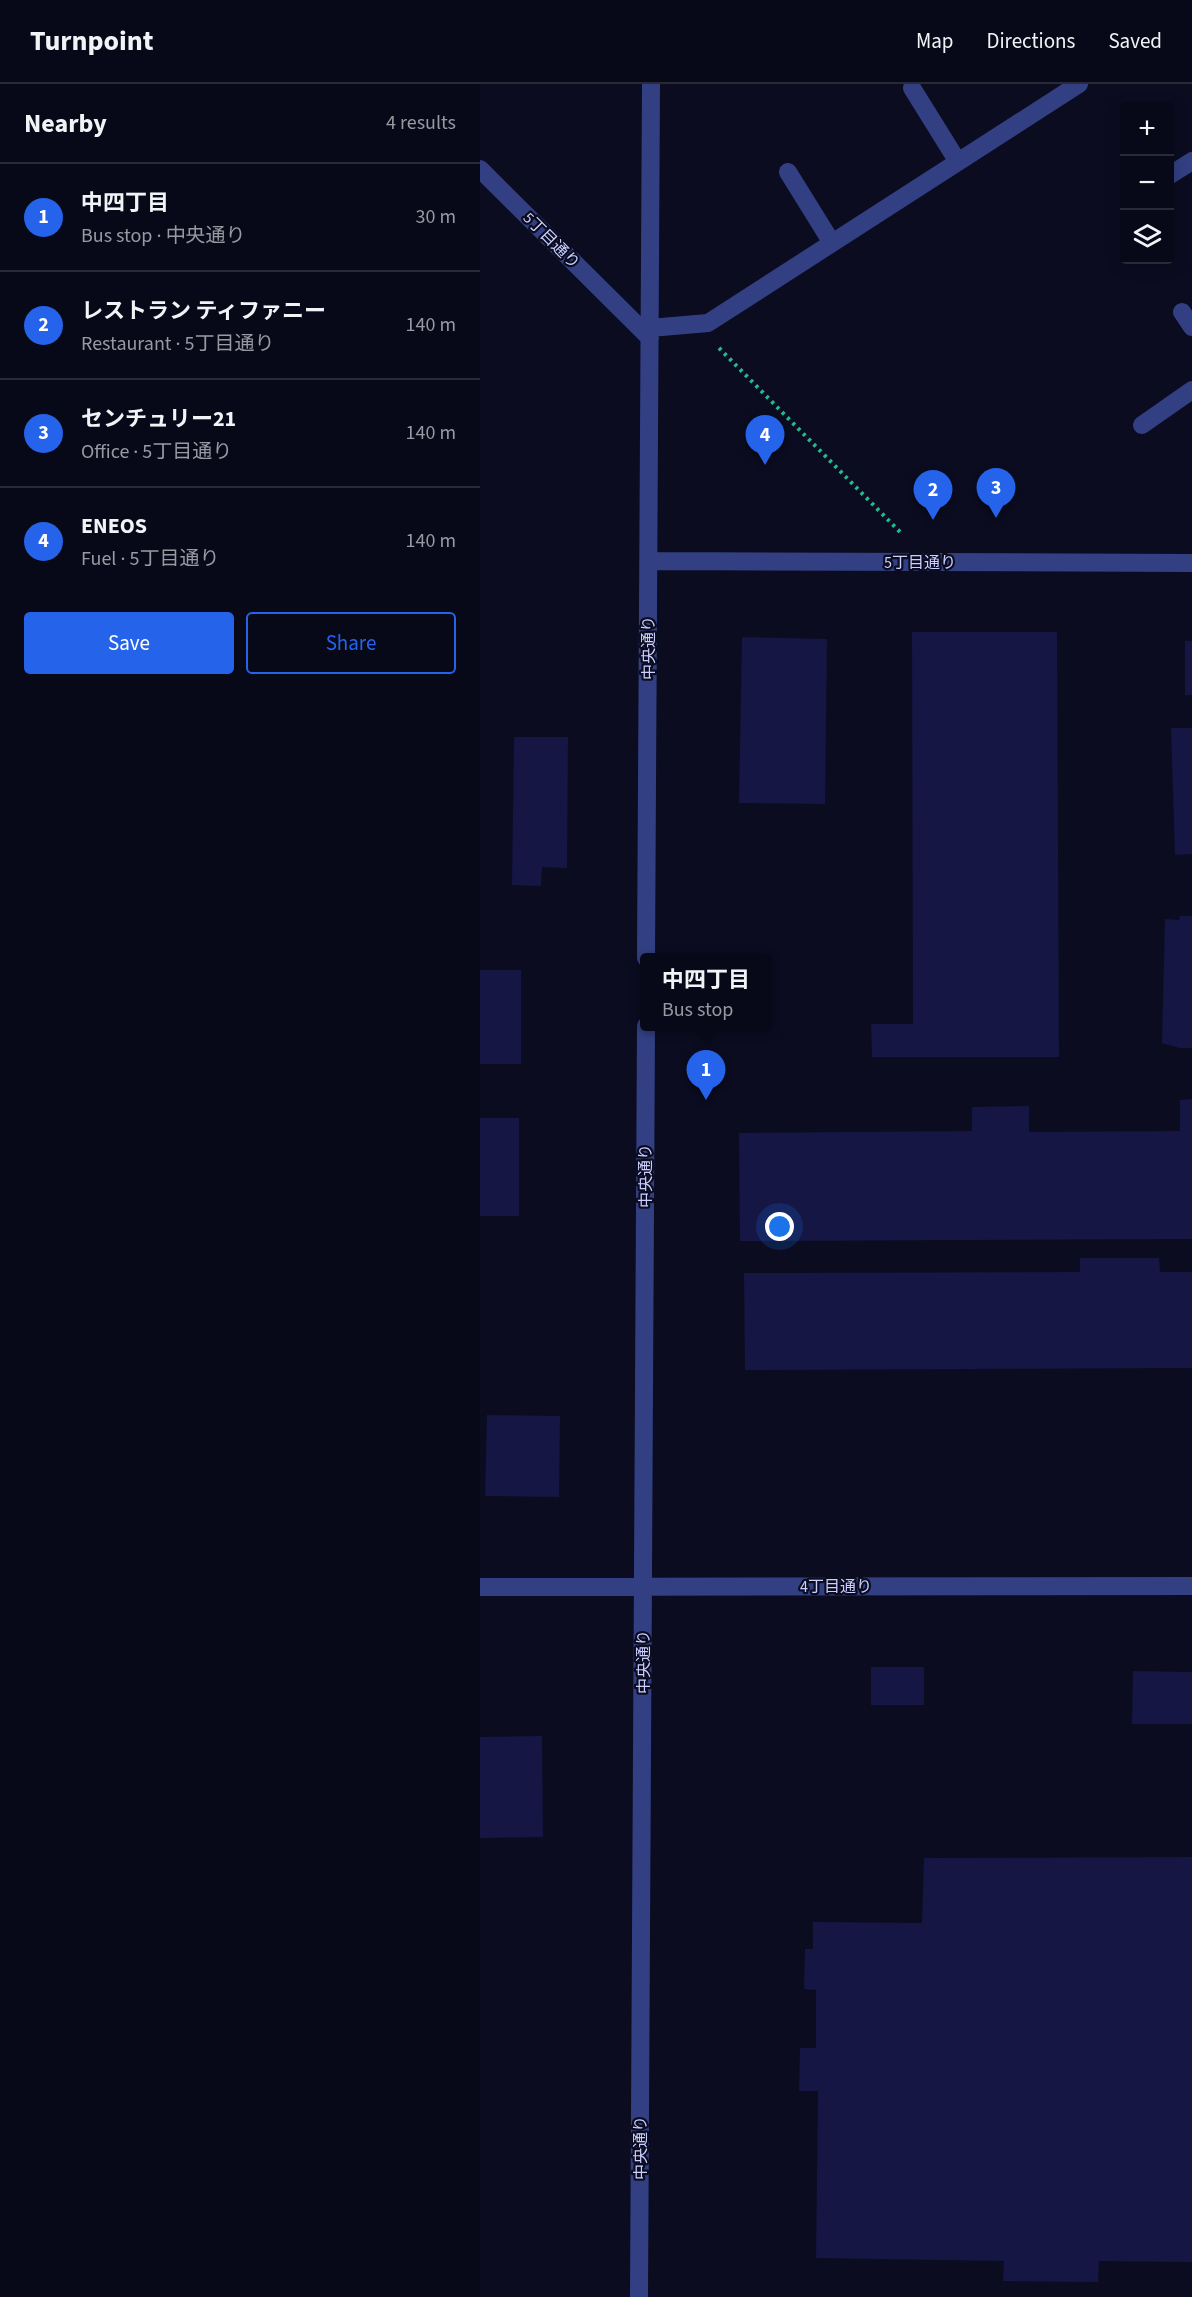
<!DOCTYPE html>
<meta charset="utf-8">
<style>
body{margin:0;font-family:"Source Sans 3","Noto Sans JP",sans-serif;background:#161725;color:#f1f3f6}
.controls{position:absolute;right:18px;top:18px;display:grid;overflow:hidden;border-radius:6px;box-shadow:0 3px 15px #0003}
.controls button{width:54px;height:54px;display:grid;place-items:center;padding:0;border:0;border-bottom:2px solid #292a37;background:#080918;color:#f1f3f6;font:30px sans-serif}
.you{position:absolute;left:300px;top:1143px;width:21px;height:21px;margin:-15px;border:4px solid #fff;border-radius:50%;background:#1a73e8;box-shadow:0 0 0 9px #1a73e833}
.badge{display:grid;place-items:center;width:39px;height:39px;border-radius:50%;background:#2563eb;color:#fff;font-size:20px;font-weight:700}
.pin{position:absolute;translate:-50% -50px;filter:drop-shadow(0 2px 3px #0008)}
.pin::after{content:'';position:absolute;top:32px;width:21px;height:18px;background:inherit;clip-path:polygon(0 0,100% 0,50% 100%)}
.popup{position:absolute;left:160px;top:869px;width:132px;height:78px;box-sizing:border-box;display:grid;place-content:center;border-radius:6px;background:#080918;filter:drop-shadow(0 2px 4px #0005);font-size:20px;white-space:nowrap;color:#989aa2}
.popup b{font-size:22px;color:#f1f3f6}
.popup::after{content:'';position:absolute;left:50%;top:100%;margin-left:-12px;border:12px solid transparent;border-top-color:#080918}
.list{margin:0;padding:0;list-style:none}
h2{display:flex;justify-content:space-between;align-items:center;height:78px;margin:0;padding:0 24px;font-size:26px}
h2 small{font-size:20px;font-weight:400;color:#989aa2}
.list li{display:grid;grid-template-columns:39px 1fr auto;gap:18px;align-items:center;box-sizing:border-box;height:108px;padding:0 24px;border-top:2px solid #292a37}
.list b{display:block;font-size:22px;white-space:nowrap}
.list p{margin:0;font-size:20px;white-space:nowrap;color:#989aa2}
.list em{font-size:20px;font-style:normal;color:#989aa2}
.actions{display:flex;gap:12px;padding:18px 24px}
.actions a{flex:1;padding:14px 0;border:2px solid #2563eb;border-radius:6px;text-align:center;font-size:21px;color:#2563eb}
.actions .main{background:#2563eb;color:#fff}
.icon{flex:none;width:33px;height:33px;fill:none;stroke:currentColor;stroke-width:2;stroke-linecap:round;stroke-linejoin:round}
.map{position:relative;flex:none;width:712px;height:2213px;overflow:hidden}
header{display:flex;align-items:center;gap:36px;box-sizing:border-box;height:84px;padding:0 30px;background:#080918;border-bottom:2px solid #292a37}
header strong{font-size:28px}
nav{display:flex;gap:33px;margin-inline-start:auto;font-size:21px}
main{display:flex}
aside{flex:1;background:#080918}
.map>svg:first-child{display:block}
.building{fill:#151643}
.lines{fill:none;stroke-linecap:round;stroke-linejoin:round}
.path{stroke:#23ba90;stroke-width:4;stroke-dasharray:3 4.5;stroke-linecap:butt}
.minor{stroke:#324083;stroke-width:18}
.labels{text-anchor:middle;stroke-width:4.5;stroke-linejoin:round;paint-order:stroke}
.street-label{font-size:16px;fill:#cacfff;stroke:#0b0c20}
</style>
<header>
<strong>Turnpoint</strong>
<nav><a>Map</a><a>Directions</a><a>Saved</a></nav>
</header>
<main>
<aside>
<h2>Nearby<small>4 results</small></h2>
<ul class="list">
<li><span class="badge">1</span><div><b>中四丁目</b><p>Bus stop · 中央通り</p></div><em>30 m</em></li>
<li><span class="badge">2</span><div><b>レストラン ティファニー</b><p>Restaurant · 5丁目通り</p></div><em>140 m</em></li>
<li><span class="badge">3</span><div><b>センチュリー21</b><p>Office · 5丁目通り</p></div><em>140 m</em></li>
<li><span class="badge">4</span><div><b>ENEOS</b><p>Fuel · 5丁目通り</p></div><em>140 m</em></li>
</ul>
<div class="actions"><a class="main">Save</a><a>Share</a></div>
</aside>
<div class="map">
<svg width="712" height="2213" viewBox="0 0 712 2213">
<rect width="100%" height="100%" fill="#0b0c20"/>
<!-- building -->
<path class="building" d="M432,548H577L579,973H392L391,940H433Z
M262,553L347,555L345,720L259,719Z
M705,557H712V611H705Z
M691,644H712V770L695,771Z
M34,653H88L87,784L62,783L61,802L32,801Z
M700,832H712V964H700L682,959L685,835L699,836Z
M0,886H41V980H0Z
M712,1015V1155L260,1157L259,1049L492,1047V1023L549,1022V1048L700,1047V1016Z
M0,1034H39V1132H0Z
M600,1174H679L680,1188H712V1284L265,1286L264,1189L600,1188Z
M7,1331L80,1332L79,1413L5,1412Z
M391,1583H444V1621H391Z
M653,1587L712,1588V1640H652Z
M62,1652L63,1753L0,1754V1653Z
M712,1773V2178L619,2177L618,2198L523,2197L524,2177L336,2174L338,2007H319L320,1964H336V1906L324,1905L325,1865H333V1838L442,1839L444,1774Z"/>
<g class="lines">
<!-- path -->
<path class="path" d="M239,264L423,451"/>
<!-- minor -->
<path class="minor" d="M432,4L478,78
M0,85L170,254
M308,88L352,159
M690,91L712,77
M702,228L712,243
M170,244L228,239L599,0
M662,341L712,306
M169,477L712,479
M166,874L171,0
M0,1503L712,1502
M159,2213L166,942"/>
</g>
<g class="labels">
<!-- street labels -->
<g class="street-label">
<text transform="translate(72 156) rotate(45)" y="6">5丁目通り</text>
<text x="440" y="484">5丁目通り</text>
<text transform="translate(168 564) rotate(-90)" y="6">中央通り</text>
<text transform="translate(165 1092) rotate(-90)" y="6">中央通り</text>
<text x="356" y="1508">4丁目通り</text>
<text transform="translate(163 1578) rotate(-90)" y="6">中央通り</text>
<text transform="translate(160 2064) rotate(-90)" y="6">中央通り</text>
</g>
</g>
</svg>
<div class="controls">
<button>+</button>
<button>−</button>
<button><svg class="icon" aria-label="layers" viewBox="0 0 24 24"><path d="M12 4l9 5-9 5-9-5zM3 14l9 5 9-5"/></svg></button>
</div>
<div class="you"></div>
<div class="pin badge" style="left:226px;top:1016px">1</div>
<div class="popup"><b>中四丁目</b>Bus stop</div>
<div class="pin badge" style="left:453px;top:436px">2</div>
<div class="pin badge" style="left:516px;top:434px">3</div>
<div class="pin badge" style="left:285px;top:381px">4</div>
</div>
</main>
